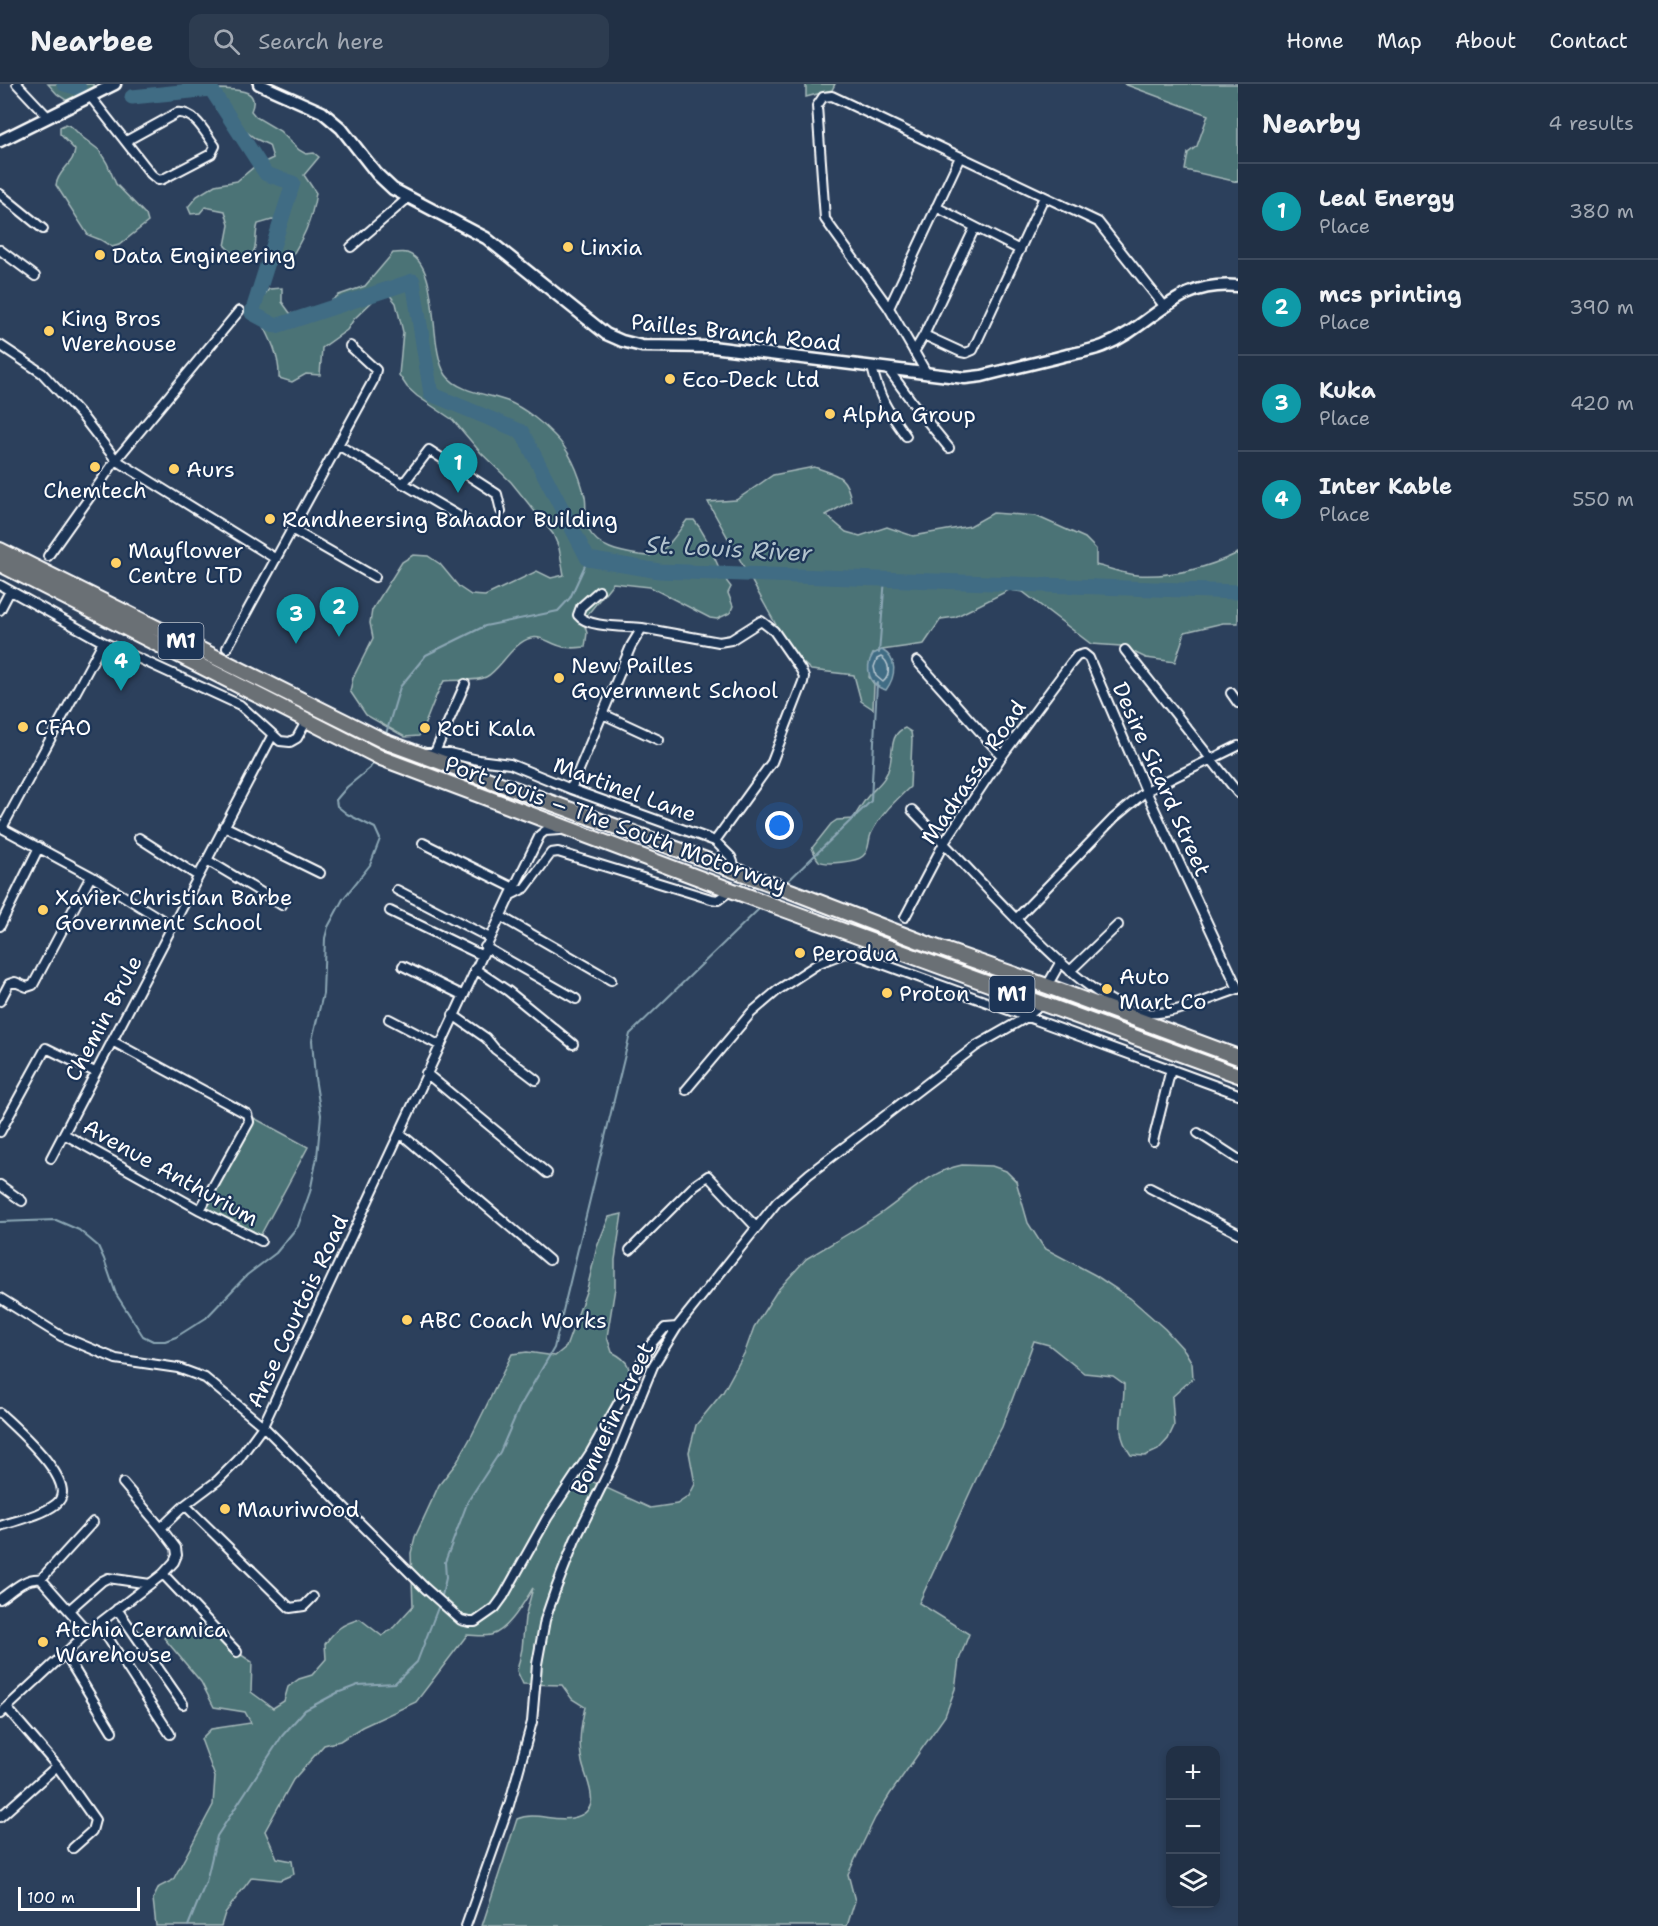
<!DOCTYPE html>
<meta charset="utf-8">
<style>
body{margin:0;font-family:"Shantell Sans",sans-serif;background:#2d3c50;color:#f1f3f6}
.controls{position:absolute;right:18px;bottom:18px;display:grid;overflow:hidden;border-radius:12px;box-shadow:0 3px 9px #0003}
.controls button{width:54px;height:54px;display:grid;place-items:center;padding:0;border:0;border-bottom:2px solid #3e4b5e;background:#213045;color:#f1f3f6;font:30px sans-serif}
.scale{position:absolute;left:18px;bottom:15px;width:122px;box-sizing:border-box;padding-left:6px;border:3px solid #fff;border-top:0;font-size:16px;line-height:21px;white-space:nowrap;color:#fff;-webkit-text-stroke:4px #1d3557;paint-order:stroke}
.you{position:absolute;left:780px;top:742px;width:21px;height:21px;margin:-15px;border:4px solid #fff;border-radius:50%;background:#1a73e8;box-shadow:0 0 0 9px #1a73e833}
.badge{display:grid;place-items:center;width:39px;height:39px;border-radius:50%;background:#8bbbb9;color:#fff;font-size:20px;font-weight:700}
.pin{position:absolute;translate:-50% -50px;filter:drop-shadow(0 2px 3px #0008)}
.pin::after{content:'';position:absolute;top:32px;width:21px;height:18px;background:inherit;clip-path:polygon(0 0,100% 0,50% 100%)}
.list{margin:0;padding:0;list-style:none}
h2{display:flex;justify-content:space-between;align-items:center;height:78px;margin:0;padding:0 24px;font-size:26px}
h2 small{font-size:20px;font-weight:400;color:#a2a9b3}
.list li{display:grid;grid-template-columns:39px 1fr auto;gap:18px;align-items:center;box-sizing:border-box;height:96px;padding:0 24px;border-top:2px solid #3e4b5e}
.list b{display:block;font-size:22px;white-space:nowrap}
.list p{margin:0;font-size:20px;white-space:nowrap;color:#a2a9b3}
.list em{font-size:20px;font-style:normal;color:#a2a9b3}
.icon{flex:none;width:33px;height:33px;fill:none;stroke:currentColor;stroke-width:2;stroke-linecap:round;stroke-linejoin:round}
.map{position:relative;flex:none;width:1238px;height:1842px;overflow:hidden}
header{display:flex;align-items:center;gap:36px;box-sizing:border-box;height:84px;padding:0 30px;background:#213045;border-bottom:2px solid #3e4b5e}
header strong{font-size:28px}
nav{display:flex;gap:33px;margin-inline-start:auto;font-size:21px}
.search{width:420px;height:54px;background:#2d3c50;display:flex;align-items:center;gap:15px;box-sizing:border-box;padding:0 21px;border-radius:12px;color:#a2a9b3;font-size:22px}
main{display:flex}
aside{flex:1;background:#213045}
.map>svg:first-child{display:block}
.green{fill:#4c7376;stroke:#a6b9ba;stroke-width:1.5}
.water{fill:#406c84;stroke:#8ca7b5;stroke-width:1.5}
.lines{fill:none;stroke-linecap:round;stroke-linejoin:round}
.shore{stroke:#b3c4ce;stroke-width:1.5}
.stream{stroke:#8ca7b5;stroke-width:2}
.river{stroke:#406c84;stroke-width:15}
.street-casing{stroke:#fff;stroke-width:12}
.secondary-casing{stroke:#fff;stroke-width:15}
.highway-casing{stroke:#fff;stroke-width:18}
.street{stroke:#1d3557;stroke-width:8}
.secondary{stroke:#1d3557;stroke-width:10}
.highway{stroke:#6b6f75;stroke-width:14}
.poi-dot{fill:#ffd166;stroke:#1d3557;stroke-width:2}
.labels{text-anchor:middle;stroke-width:4.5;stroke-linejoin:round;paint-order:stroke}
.shield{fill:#1d3557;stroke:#bbc2cd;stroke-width:1.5}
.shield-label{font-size:21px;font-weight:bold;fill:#fff}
.poi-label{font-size:22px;fill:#fff;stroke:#1d3557;text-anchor:start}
.street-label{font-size:22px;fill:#fff;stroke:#1d3557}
.water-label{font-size:24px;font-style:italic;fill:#b3c4ce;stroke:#1d3557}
</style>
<header>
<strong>Nearbee</strong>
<div class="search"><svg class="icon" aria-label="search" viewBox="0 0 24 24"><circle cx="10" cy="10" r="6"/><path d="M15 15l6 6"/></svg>Search here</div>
<nav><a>Home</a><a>Map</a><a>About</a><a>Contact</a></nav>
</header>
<main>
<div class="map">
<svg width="1238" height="1842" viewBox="0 0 1238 1842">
<rect width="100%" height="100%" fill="#2c405c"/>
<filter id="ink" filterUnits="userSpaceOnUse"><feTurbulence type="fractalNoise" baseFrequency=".0167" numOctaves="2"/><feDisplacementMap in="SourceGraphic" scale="12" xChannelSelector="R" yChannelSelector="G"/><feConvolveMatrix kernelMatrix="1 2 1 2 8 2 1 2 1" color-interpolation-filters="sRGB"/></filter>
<g filter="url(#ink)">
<!-- green -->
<path class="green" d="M48,0H92L95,2L69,18L57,10Z
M806,0H835L832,6L806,13Z
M1124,0H1238V98L1185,86L1188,69L1197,62L1208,31Z
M220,5C235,6 261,4 251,27L256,33L280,47L299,66L306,70L314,69L319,73L304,91L316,109C311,140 304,152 288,179L282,180L278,172L279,137L272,136L258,140C253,156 261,171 241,177L225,162L229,141L225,127L205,123L200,129L191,130L188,123L197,112L215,101L237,97L254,83L273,74L269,61L256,55L216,25Z
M66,40L72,43L82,53L99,66L107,79L116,100L146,131L148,138L119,161L112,163L101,156L88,151L56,101C58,86 74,80 75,66L60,50V43Z
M393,169C397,169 403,168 407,169C442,180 427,264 446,291C458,308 488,310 507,317C524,324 543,339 555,352C571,368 580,392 585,413C587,423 584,436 588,445C598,464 619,468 639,471C643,471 648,473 652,471C668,466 677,449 687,436H694C712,457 714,483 731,503L728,509L733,522L730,529L717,535L710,534L650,503L613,499L583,536L587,549L585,563C576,564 566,565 557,561C548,558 542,552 531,554C513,558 499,587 486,593C476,598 457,595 444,597C433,614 429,634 419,652L405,653L366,631L350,607L353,594L373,554L370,539L372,526L402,478L413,471L428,472L440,480L459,503L471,511L485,512L537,487L551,494L564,491L559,464L553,450L511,398L481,369L453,336L417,312L407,303L399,291L403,248L396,219L388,209L375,215L354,235L347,246L322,264L320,291L306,290L292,298L279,294C280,270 268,250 257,229L261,215L269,205L282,204V218L290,229L303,233L316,228L339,211L365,202Z
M814,383C837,391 847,391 851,417L826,431L846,448L860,452L887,443L913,452L970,442L993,429L1036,432L1085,454L1096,465V481C1109,484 1124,490 1137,491C1171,493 1207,484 1238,469V539H1223L1185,548L1175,578L1146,574L1121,562L1091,560L1023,508L1009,506L955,533L941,535L924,560L882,566L873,570L869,593L874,600L873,625L861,617L854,591L811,586L791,568L708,418L736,416L773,391Z
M905,644L911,648L912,655L910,703C895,717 880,731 871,750C868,757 870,766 863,772C857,778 825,781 819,777C816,774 814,768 812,764L831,740L837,736L853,735C858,727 863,718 869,711C878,701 887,695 890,680C893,667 890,649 905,644Z
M254,1034L308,1063L260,1152L206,1124Z
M962,1081L992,1082L1006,1087L1016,1097L1028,1139L1044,1164L1095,1191L1130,1214L1165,1245L1185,1267L1192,1279L1193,1294L1172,1313L1174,1342L1168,1355L1158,1366L1145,1372L1131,1371C1112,1345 1125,1330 1124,1300L1113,1292L1084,1289L1049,1261L1034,1257L1002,1343L989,1367L919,1519L969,1550L959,1576L955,1605L945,1632L890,1710L875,1734L848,1790L855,1817L847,1842H482L517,1735C535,1727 553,1738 572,1734C606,1727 586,1698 582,1678C578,1659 581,1641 585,1623L572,1615L562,1601L523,1600L517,1587L522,1565L525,1533L533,1504C524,1518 508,1547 491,1551C484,1553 474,1551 467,1551L416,1618L362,1643L340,1657L324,1661L293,1696L265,1747L277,1774L292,1777L294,1790L280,1796L252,1793L225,1829L221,1842H156L153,1815L159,1803L173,1796L213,1721L215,1693L201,1655L211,1645L251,1639L245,1628L214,1623L201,1598L164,1554L173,1544L186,1550L213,1541L229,1563L252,1578L251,1608L273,1624L284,1617L288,1603L299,1595L312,1591L326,1575L325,1560C336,1545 342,1540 360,1535L382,1552L393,1544L413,1522L411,1469L415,1453L439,1401L457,1378L472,1351L512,1270L527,1268L555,1272L566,1263L587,1205L597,1163L609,1133L622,1130L615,1176V1204L607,1253L612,1268C629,1277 632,1283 627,1303L580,1392L650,1424L677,1420L689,1412L695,1400L689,1368L696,1341L723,1308L745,1268L754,1243L777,1207L806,1175C832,1159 858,1145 883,1128C909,1110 930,1087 962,1081Z"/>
<!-- water -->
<path class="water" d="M882,566C898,575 896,592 886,606C869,602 864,584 873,570Z"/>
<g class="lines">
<!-- shore -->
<path class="shore" d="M881,573C890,578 891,591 883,598L876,592L874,583L877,575Z"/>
<!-- stream -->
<path class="stream" d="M879,569L885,494
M385,653L400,603L426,571L485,542L558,527L570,514L588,475
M785,800L871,717L877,599
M0,1138L56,1136L79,1146L98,1162L104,1175L116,1210L143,1252L153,1257H165L176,1253L206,1234L247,1191L276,1169L298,1142L310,1108L317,1073L321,1031L315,994L312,956L323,910L325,854L328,843L343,815L370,781L380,755L375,744L347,730L337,722L336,716L347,703L370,684L374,677
M441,1516L446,1494L445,1478L468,1417L500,1368L519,1324L554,1264L630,950L761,823
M188,1842L206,1798L217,1752L282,1652L305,1626L337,1609L358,1601L395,1599L417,1578L439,1521"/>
<!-- river -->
<path class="river" d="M64,0L79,4
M132,13L211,5L266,90L293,99L252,229L276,242L413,197L431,310L522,348L588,475L659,487L1238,508"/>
<defs>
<path id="street" d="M17,0L48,33
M90,12L151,90L158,96L163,95L211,70L215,62C205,49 195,27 177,29L126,57
M0,110L43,145
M936,123L1020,166
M351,163L408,114
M0,166L35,192
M889,224L960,73
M924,251L975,143
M0,261L42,289L82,332L116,376L276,475
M914,268L924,251L961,268L966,269L973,266L1044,113
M872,283C879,314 888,327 906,352
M888,285L915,322L949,364
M927,290L889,224L825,135L817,22L823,13L832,12L1098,138L1165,223
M338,361L467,437
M403,400L429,366L497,410L501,427
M293,446L375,493
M48,472L116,376L239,227
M0,501L103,558L240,621L280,657L290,658L297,654L307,636
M599,507L581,523L578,531C588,544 625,542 642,544
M0,526L10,507
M227,564L373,297L376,286L350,262
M1125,566L1238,709
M917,577L1002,672
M1231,609L1238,619
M603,630L659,656
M435,668L465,600
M425,669H449L478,676L510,680L571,705L715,757L731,773L736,786
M571,705L631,562L642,544L719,558L731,556L761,537L774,547L801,586L804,593L803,598L772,678L715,757
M224,742L320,789
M0,743L91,792L172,842
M2,744L103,558
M139,754L198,792
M423,759L514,804
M207,776L282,821
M397,806L490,854
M511,811L525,804L551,769L558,768L711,815L718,816L731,806
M390,827L481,871
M500,832L611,896
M905,833L944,759L1002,672L1071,579L1077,572L1084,570L1089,574L1146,707L1238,905C1208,915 1174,932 1142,929C1133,929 1124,923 1116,919C1082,901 1056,874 1029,848C989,808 951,766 912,726
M1016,835L1114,734L1146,707L1238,662
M0,842L39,763
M485,863L576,915
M403,882L462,911
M475,885L508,907L573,960
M1070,887L1118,841
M1047,902L1060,879
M0,917L9,900L15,898L27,903L33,901L91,792
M453,931L486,954L495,965L536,996
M389,935L439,961
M112,957L247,1030L249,1038L200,1126
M426,989L547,1089
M686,1006L751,929L778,906L819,879L845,869L858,871L1238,1010
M0,1048L46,964L95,988
M400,1049L549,1176
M1198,1049L1238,1075
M64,1050L200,1126L261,1157
M1153,1057L1171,985
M51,1074L272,652
M0,1101L22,1117
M1150,1104L1238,1149
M630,1166L695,1101L708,1092L756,1143
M0,1214L61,1252L116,1275L178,1284L205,1294L263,1342L425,1504L461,1536L469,1538H475L495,1524L503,1513L547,1434L591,1368L652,1259L665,1244L677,1243
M0,1329C14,1343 82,1400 56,1420C42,1431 18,1436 0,1442
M123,1399L161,1444
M185,1421L290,1524L304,1522L313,1513
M163,1490L237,1568
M41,1495L93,1438
M0,1515C13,1506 25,1493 41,1495L88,1548
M117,1525L183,1620
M69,1526L102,1497L108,1494L150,1500
M99,1540L170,1650
M65,1570L112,1647
M7,1624L57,1682L95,1736L92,1747L73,1764
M0,1630L88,1548L163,1490L174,1478L177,1471L176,1464L161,1444L185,1421L217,1397L238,1376L263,1342L510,812L540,751L545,747L560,746
M0,1733L57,1682
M466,1842L509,1721L532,1638L537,1580L545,1536L555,1507L575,1456L615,1375L653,1282L677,1243L777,1118L809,1090L976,962L1027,933L1041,920"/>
<path id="secondary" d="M259,0L322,28L341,44L377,90L393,105L486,154L606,250L622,257L642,262L712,263L965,294L982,292C1009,285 1036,279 1063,272C1076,269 1090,267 1103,262C1155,241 1174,196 1238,202
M0,57L115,0"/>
<path id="highway" d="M0,466L384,657L793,808L930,861L1047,902L1238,973
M0,480L381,674L731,806L1238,991"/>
</defs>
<!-- street casing -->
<use href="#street" class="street-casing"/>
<!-- secondary casing -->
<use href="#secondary" class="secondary-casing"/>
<!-- highway casing -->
<use href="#highway" class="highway-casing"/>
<!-- street -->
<use href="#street" class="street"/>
<!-- secondary -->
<use href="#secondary" class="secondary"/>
<!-- highway -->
<use href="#highway" class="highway"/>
</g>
</g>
<!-- markers -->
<g class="poi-dot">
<circle cx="568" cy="163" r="6"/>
<circle cx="100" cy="171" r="6"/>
<circle cx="49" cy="247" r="6"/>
<circle cx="670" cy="295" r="6"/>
<circle cx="830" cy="330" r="6"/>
<circle cx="95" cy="383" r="6"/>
<circle cx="174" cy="385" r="6"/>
<circle cx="270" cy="435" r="6"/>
<circle cx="116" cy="479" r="6"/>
<circle cx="559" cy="594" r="6"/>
<circle cx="23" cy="643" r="6"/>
<circle cx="425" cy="644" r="6"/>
<circle cx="43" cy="826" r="6"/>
<circle cx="800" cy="869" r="6"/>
<circle cx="1107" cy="905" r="6"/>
<circle cx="887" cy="909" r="6"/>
<circle cx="407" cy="1236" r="6"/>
<circle cx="225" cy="1425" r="6"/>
<circle cx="43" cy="1558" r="6"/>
</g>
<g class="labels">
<!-- shield labels -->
<g class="shield">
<rect x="158.5" y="539" width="45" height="36" rx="4.5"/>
<rect x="989.5" y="892" width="45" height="36" rx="4.5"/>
</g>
<g class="shield-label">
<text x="181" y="564">M1</text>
<text x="1012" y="917">M1</text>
</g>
<!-- poi labels -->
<g class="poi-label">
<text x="580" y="171">Linxia</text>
<text x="112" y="179">Data Engineering</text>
<text x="61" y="242">King Bros<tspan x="61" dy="25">Werehouse</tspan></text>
<text x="682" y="303">Eco-Deck Ltd</text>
<text x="842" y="338">Alpha Group</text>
<text x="186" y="393">Aurs</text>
<text x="95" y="414" text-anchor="middle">Chemtech</text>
<text x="282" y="443">Randheersing Bahador Building</text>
<text x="128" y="474">Mayflower<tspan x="128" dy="25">Centre LTD</tspan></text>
<text x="571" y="589">New Pailles<tspan x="571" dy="25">Government School</tspan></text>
<text x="35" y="651">CFAO</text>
<text x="437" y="652">Roti Kala</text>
<text x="55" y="821">Xavier Christian Barbe<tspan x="55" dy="25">Government School</tspan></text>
<text x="812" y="877">Perodua</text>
<text x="1119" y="900">Auto<tspan x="1119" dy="25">Mart Co</tspan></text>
<text x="899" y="917">Proton</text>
<text x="419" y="1244">ABC Coach Works</text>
<text x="237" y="1433">Mauriwood</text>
<text x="55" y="1553">Atchia Ceramica<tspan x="55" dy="25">Warehouse</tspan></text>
</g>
<!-- street labels -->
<g class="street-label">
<text transform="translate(736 248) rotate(6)" y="8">Pailles Branch Road</text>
<text transform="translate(973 688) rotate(-56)" y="8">Madrassa Road</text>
<text transform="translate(1162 695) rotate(66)" y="8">Desire Sicard Street</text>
<text transform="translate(625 705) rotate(20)" y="8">Martinel Lane</text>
<text transform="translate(616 740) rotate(20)" y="8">Port Louis – The South Motorway</text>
<text transform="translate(103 934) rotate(-62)" y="8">Chemin Brule</text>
<text transform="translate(171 1088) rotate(29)" y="8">Avenue Anthurium</text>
<text transform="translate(297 1227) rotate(-65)" y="8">Anse Courtois Road</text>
<text transform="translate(612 1334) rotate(-65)" y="8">Bonnefin Street</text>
</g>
<!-- water labels -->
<g class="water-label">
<text transform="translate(729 465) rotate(3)" y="8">St. Louis River</text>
</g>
</g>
</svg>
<div class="controls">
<button>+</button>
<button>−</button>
<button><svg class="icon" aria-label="layers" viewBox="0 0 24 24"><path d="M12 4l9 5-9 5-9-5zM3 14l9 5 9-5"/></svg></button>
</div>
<div class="scale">100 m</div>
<div class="you"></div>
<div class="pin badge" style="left:458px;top:409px;background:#0f9aa8">1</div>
<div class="pin badge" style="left:339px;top:553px;background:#0f9aa8">2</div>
<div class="pin badge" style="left:296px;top:560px;background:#0f9aa8">3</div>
<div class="pin badge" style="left:121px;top:607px;background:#0f9aa8">4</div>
</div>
<aside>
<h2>Nearby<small>4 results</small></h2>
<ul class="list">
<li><span class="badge" style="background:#0f9aa8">1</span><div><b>Leal Energy</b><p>Place</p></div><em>380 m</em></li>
<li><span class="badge" style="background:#0f9aa8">2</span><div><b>mcs printing</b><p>Place</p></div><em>390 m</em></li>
<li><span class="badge" style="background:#0f9aa8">3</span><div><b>Kuka</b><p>Place</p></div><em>420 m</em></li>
<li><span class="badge" style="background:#0f9aa8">4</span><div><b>Inter Kable</b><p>Place</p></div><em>550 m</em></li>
</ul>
</aside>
</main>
